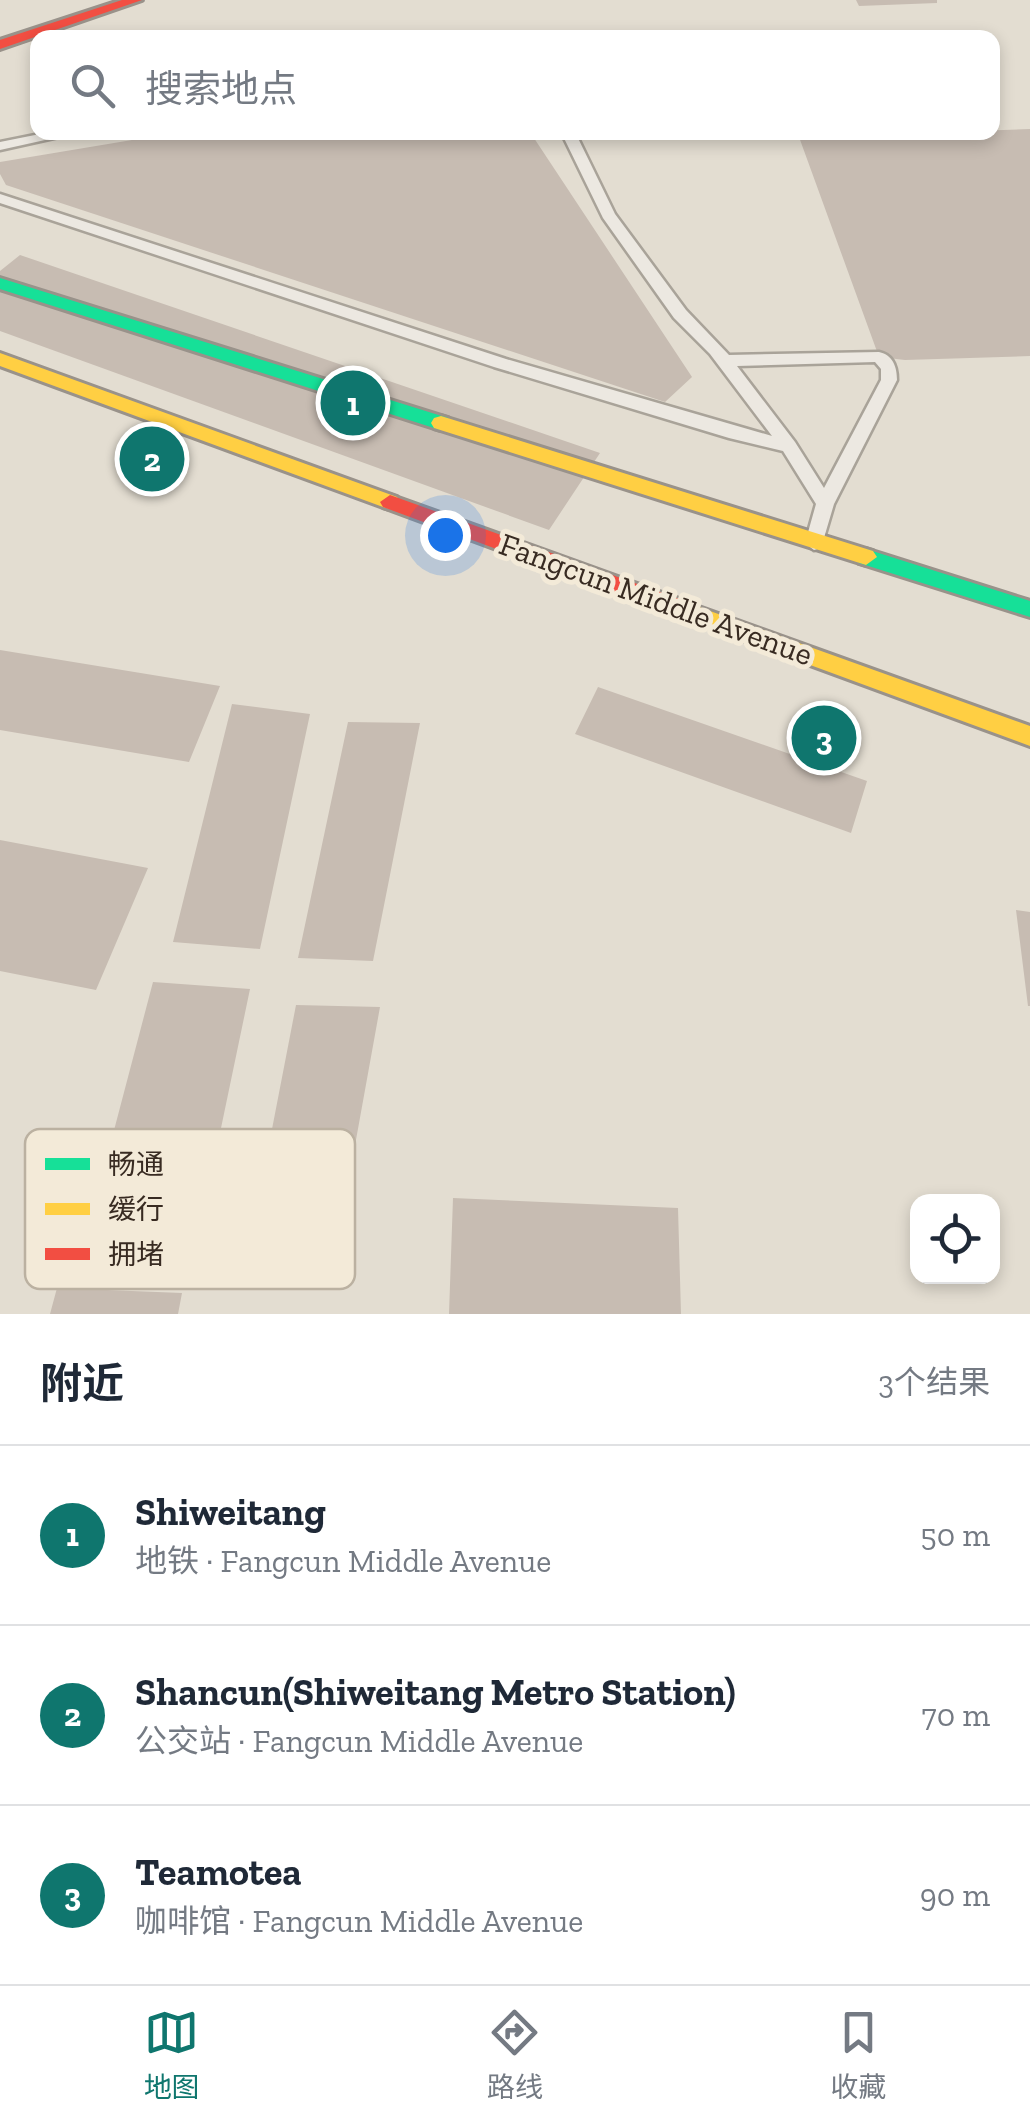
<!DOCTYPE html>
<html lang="zh">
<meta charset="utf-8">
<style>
body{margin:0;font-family:"Zilla Slab","Noto Sans SC",serif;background:#f6f6f7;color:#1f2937}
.controls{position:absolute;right:30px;bottom:30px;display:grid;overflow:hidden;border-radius:20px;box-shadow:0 5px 15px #0003}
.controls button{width:90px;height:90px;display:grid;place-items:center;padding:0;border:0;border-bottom:2px solid #e0e1e3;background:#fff;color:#1f2937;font:50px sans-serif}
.you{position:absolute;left:445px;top:535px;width:35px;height:35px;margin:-25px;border:8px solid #fff;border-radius:50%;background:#1a73e8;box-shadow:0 0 0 15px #1a73e833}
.badge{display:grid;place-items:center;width:65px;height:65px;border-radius:50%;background:#0f766e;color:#fff;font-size:32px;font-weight:700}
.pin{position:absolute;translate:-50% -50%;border:5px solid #fff;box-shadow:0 2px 10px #0006}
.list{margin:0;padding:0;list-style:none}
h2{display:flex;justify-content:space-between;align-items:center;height:130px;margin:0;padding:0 40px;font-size:42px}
h2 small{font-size:32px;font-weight:400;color:#747a83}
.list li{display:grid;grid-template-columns:65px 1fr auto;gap:30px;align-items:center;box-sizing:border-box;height:180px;padding:0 40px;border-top:2px solid #e0e1e3}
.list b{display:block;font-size:38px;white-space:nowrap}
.list p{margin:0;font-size:32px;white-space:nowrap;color:#747a83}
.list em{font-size:32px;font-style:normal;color:#747a83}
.icon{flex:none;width:55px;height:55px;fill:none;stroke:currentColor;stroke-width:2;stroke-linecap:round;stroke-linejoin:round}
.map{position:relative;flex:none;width:1030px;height:1314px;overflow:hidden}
.search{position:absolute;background:#fff;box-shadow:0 5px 15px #0003;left:30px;right:30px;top:30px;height:110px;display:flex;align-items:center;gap:25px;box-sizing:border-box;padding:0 35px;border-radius:20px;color:#747a83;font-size:38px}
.sheet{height:670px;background:#fff}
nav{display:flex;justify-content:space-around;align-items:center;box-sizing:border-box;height:140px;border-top:2px solid #e0e1e3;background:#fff;font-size:28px;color:#747a83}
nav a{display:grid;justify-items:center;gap:5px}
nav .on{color:#0f766e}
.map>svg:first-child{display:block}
.building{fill:#c7bcb2}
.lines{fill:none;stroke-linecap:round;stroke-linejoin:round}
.lane-casing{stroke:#a9a399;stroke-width:5}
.fast-casing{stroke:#99928a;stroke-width:6}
.slow-casing{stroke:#99928a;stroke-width:6}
.jam-casing{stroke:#99928a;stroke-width:6}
.lane{fill:#ece8e1;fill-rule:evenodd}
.fast{fill:#16e098;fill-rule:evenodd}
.slow{fill:#ffcf43;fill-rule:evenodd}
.jam{fill:#f24e42;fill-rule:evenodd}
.labels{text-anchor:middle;stroke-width:10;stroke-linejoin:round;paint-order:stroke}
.street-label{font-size:32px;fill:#382b22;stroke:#f3ead8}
.key{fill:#f3ead8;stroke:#bbb1a1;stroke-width:2.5}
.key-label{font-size:28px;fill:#382b22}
</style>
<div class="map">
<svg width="1030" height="1314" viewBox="0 0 1030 1314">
<rect width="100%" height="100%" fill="#e3ddd1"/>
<!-- building -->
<path class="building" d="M856,0H937V3L859,6Z
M1030,129V356L905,360L879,357L799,137Z
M180,132H530L692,377L665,402L6,185L0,174V162Z
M20,255L600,453L549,530L0,331V271Z
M0,650L220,686L189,762L0,730Z
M598,687L867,781L851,833L575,734Z
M232,704L310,714L260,949L173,942Z
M348,722L420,723L373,961L298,958Z
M0,840L148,868L96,990L0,971Z
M1016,910L1030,912V1006H1028Z
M153,982L250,989L201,1224L92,1214Z
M296,1005L380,1007L335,1256L250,1243Z
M453,1198L678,1208L681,1314H449Z
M57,1288L182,1293L178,1314H50Z"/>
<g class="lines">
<defs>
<path id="lane" d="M50,132H81L0,150V142Z
M561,132H575L615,214L686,310L729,355L879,352C893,355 897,367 897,380L834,504L821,548L814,550L805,543L816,504L783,451L729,438L494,367L0,203V194L506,359L772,436L710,354L674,318L603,218ZM875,362L881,369V380L824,488L795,442L737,366Z"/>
<path id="fast" d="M0,278L448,418L451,423L441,430L434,428L0,289Z
M866,549L1030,601V617L859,563L855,557Z"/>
<path id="slow" d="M0,353L397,497L400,502L390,509L383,507L0,366Z
M441,416L873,551L877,557L866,565L434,428L431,423L434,418Z
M685,602L1030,726V746L677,616L674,610Z"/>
<path id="jam" d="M122,0H142L0,49V40Z
M390,495L693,604L696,610L685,618L677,616L383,507L380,502Z"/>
</defs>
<!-- lane casing -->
<use href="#lane" class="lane-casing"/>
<!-- fast casing -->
<use href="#fast" class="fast-casing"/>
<!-- slow casing -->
<use href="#slow" class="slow-casing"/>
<!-- jam casing -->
<use href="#jam" class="jam-casing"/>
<!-- lane -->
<use href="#lane" class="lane"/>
<!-- fast -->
<use href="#fast" class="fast"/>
<!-- slow -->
<use href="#slow" class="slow"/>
<!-- jam -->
<use href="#jam" class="jam"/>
</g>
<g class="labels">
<!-- street labels -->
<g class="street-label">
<text transform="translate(656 599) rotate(20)" y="11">Fangcun Middle Avenue</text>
</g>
</g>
<!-- legend -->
<rect x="25" y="1129" width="330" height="160" rx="15" class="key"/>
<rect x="45" y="1158" width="45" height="12" fill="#16e098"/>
<rect x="45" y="1203" width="45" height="12" fill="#ffcf43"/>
<rect x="45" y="1248" width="45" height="12" fill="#f24e42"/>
<g class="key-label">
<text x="108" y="1174">畅通</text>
<text x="108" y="1219">缓行</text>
<text x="108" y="1264">拥堵</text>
</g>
</svg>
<div class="controls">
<button><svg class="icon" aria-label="locate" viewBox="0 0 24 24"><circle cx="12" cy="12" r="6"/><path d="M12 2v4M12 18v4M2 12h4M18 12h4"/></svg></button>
</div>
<div class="you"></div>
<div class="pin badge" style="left:353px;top:403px">1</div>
<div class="pin badge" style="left:152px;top:459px">2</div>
<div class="pin badge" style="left:824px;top:738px">3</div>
<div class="search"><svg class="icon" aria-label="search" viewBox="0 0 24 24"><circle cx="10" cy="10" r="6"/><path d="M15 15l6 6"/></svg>搜索地点</div>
</div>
<section class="sheet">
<h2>附近<small>3个结果</small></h2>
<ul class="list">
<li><span class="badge">1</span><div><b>Shiweitang</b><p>地铁 · Fangcun Middle Avenue</p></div><em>50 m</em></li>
<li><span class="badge">2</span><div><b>Shancun(Shiweitang Metro Station)</b><p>公交站 · Fangcun Middle Avenue</p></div><em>70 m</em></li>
<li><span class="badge">3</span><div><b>Teamotea</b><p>咖啡馆 · Fangcun Middle Avenue</p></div><em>90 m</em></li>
</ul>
</section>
<nav>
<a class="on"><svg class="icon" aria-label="map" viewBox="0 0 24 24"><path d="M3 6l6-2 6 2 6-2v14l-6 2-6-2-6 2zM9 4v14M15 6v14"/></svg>地图</a>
<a><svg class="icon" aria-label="directions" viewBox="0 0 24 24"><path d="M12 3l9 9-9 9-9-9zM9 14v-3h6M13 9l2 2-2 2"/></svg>路线</a>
<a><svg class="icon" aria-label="saved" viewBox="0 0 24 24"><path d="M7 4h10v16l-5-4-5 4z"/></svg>收藏</a>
</nav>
